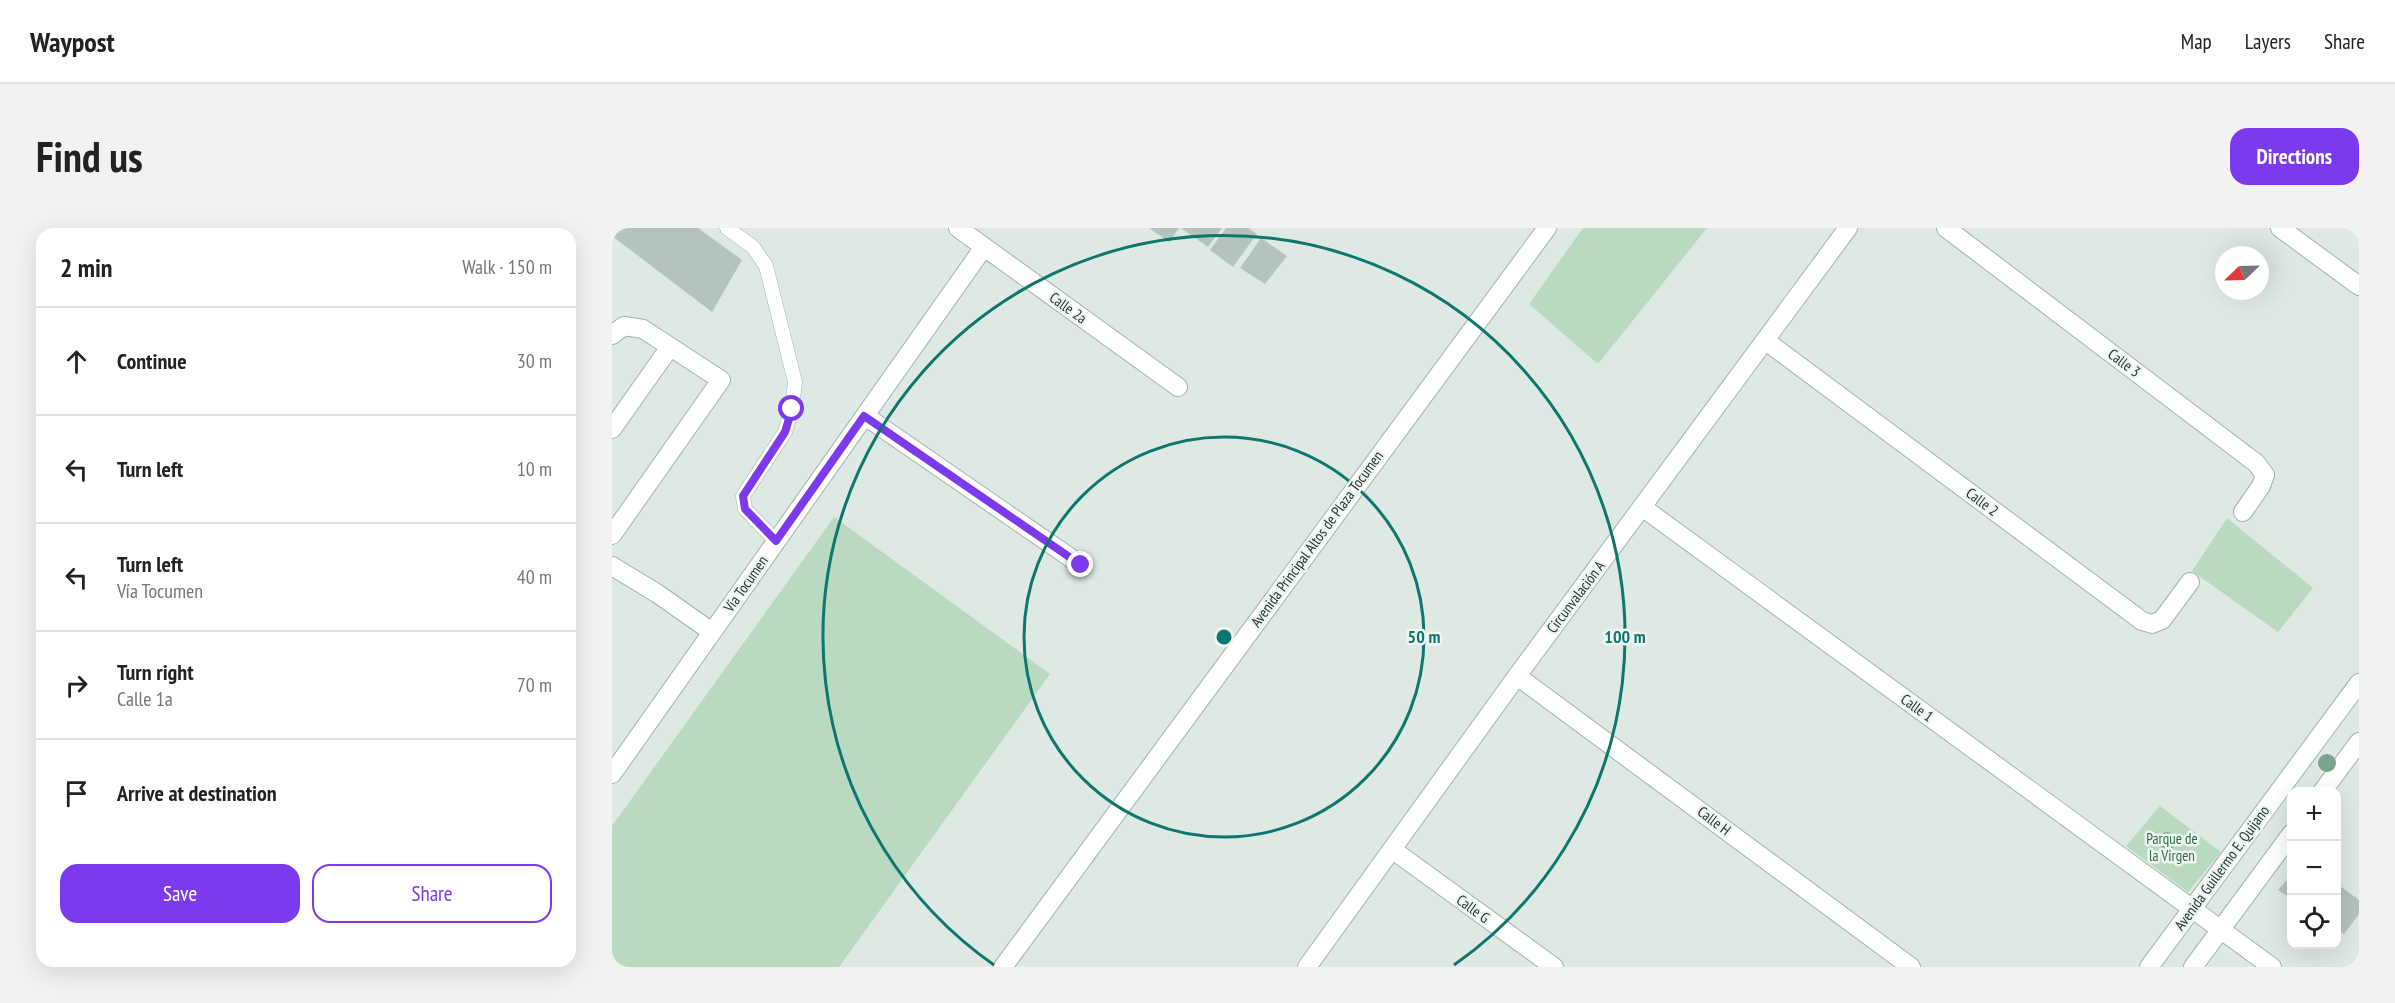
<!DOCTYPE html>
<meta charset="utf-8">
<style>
body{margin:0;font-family:"PT Sans Narrow",sans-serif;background:#f2f2f2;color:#222}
.controls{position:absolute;right:18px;bottom:18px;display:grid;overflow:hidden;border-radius:12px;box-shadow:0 6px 24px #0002}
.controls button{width:54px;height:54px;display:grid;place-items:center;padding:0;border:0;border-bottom:2px solid #e0e0e0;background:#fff;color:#222;font:30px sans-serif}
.compass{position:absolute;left:1603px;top:18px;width:54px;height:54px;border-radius:50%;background:#fff;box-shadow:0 6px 24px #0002;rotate:247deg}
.stop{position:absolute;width:18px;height:18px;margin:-14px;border:4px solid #7c3aed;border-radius:50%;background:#fff}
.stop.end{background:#7c3aed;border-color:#fff;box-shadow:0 2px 6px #0008}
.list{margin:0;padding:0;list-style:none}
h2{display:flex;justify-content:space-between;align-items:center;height:78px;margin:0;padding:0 24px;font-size:26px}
h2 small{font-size:20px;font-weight:400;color:#767676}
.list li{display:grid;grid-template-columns:39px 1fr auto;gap:18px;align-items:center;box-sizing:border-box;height:108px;padding:0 24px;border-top:2px solid #e0e0e0}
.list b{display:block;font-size:22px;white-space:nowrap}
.list p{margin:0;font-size:20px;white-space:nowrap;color:#767676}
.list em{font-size:20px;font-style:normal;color:#767676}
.actions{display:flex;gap:12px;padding:18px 24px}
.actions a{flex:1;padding:14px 0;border:2px solid #7c3aed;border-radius:18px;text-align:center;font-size:21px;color:#7c3aed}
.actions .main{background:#7c3aed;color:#fff}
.icon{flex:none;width:33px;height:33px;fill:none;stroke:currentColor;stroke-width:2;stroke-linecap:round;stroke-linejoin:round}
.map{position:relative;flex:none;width:1747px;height:739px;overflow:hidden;border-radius:18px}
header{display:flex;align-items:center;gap:36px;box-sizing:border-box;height:84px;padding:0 30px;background:#fff;border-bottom:2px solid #e0e0e0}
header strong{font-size:28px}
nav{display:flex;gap:33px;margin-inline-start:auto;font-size:21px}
.intro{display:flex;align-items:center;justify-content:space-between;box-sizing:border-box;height:144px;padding:0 36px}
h1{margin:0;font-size:42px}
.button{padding:15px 27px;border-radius:18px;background:#7c3aed;color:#fff;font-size:21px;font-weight:700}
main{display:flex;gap:36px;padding:0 36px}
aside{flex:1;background:#fff;border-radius:18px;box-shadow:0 6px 24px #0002}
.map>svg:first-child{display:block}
.green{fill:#b9d9c1}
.building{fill:#b5c3bd}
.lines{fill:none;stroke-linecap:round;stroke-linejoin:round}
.service-casing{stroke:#a2b0ab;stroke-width:15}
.minor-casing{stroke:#a2b0ab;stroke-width:20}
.tertiary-casing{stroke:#a2b0ab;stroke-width:20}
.service{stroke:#fff;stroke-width:14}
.minor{stroke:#fff;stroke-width:18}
.tertiary{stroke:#fff;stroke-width:18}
.tree{fill:#7ea38c}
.route{stroke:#7c3aed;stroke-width:8}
.ring{fill:none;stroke:#0f766e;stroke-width:3}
.labels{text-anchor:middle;stroke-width:5;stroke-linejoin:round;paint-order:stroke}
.street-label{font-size:15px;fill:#213731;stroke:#eff6f2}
.park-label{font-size:15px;fill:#2f6a44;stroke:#eff6f2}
.centre{fill:#0f766e;stroke:#eff6f2;stroke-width:3}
.ring-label{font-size:18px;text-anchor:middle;font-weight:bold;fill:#0f766e;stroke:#eff6f2;stroke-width:5;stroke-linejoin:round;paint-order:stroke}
</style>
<header>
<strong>Waypost</strong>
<nav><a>Map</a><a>Layers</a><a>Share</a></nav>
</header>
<div class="intro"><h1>Find us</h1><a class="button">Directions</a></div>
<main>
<aside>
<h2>2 min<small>Walk · 150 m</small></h2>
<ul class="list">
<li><svg class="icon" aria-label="ahead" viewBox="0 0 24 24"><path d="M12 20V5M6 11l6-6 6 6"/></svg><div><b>Continue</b></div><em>30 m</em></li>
<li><svg class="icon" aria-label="left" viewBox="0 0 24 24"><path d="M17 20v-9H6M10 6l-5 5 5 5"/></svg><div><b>Turn left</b></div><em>10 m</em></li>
<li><svg class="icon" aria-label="left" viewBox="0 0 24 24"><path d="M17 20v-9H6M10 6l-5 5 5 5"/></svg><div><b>Turn left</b><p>Vía Tocumen</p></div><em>40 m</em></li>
<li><svg class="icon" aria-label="right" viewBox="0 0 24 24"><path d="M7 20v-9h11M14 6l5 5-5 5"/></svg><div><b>Turn right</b><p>Calle 1a</p></div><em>70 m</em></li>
<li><svg class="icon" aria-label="arrive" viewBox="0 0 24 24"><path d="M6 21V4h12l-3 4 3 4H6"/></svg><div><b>Arrive at destination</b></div></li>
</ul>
<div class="actions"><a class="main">Save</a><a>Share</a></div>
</aside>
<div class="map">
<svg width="1747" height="739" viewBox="0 0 1747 739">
<rect width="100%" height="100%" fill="#dfe9e4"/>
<!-- green -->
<path class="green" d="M971,0H1095L986,136L917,76Z
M222,289L438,446L227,739H0V598Z
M1615,290L1701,360L1666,404L1580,343Z
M1548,578L1609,624L1576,664L1514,618Z"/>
<!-- building -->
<path class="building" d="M0,0H86L130,32L100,84L0,8Z
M537,0H567L557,14Z
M569,0H610L596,19Z
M614,0H636L645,6L621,39L598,22Z
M649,10L675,28L653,56L628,40Z
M1680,646V671L1666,662Z
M1724,655L1747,672V686L1732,706L1724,702Z"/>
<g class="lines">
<defs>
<path id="service" d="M115,0L141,19L154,38L183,154L180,181L173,204L131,268L133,281L164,313"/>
<path id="minor" d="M346,0L566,159
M1334,0L1644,235L1653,247L1649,258L1631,284
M1668,0L1747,58
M0,107L12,98L31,101L109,152L0,307
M1154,113L1530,393L1540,396L1550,392L1578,354
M253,188L469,337
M0,201L58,119
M1030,279L1660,739
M0,338L46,366L100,404
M905,448L1299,739
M0,546L372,19
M781,622L942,739
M391,739L935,0
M695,739L905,448L1236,0"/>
<path id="tertiary" d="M1710,564L1747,514
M1537,739L1747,455
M1581,739L1680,605"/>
</defs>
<!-- service casing -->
<use href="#service" class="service-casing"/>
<!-- minor casing -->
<use href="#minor" class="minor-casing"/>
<!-- tertiary casing -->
<use href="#tertiary" class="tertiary-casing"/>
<!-- service -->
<use href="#service" class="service"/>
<!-- minor -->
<use href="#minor" class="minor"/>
<!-- tertiary -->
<use href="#tertiary" class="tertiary"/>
</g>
<!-- trees -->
<g class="tree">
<circle cx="1715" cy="535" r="9"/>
<circle cx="1555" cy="613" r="9"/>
</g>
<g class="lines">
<!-- route -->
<path class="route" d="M180,181L173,204L131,268L133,281L164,313L252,188L469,337"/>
</g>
<!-- distance rings -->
<g class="ring">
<circle cx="612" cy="409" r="200"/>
<path d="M382 737A401 401 0 1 1 842 737"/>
</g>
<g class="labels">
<!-- street labels -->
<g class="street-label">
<text transform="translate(456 80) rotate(36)" y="5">Calle 2a</text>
<text transform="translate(1512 135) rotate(37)" y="5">Calle 3</text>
<text transform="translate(1370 274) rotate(37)" y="5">Calle 2</text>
<text transform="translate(705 311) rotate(-54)" y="5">Avenida Principal Altos de Plaza Tocumen</text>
<text transform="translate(134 356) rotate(-55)" y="5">Vía Tocumen</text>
<text transform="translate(964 369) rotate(-53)" y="5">Circunvalación A</text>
<text transform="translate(1305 480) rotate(36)" y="5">Calle 1</text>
<text transform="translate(1102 593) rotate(37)" y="5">Calle H</text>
<text transform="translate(1610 640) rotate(-54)" y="5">Avenida Guillermo E. Quijano</text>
<text transform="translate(861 681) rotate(36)" y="5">Calle G</text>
</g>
<!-- park labels -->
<g class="park-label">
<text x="1560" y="616">Parque de<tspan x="1560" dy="17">la Virgen</tspan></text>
</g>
</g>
<circle cx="612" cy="409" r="9" class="centre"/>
<g class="ring-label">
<text x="812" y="415">50 m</text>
<text x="1013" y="415">100 m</text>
</g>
</svg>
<div class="controls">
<button>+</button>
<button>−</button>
<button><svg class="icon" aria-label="locate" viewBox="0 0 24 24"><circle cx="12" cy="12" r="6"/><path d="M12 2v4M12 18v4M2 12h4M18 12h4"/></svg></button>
</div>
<svg class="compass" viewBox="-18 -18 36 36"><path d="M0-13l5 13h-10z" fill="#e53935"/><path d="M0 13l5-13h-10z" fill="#767676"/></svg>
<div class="stop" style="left:180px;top:181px"></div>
<div class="stop end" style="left:469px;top:337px"></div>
</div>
</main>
